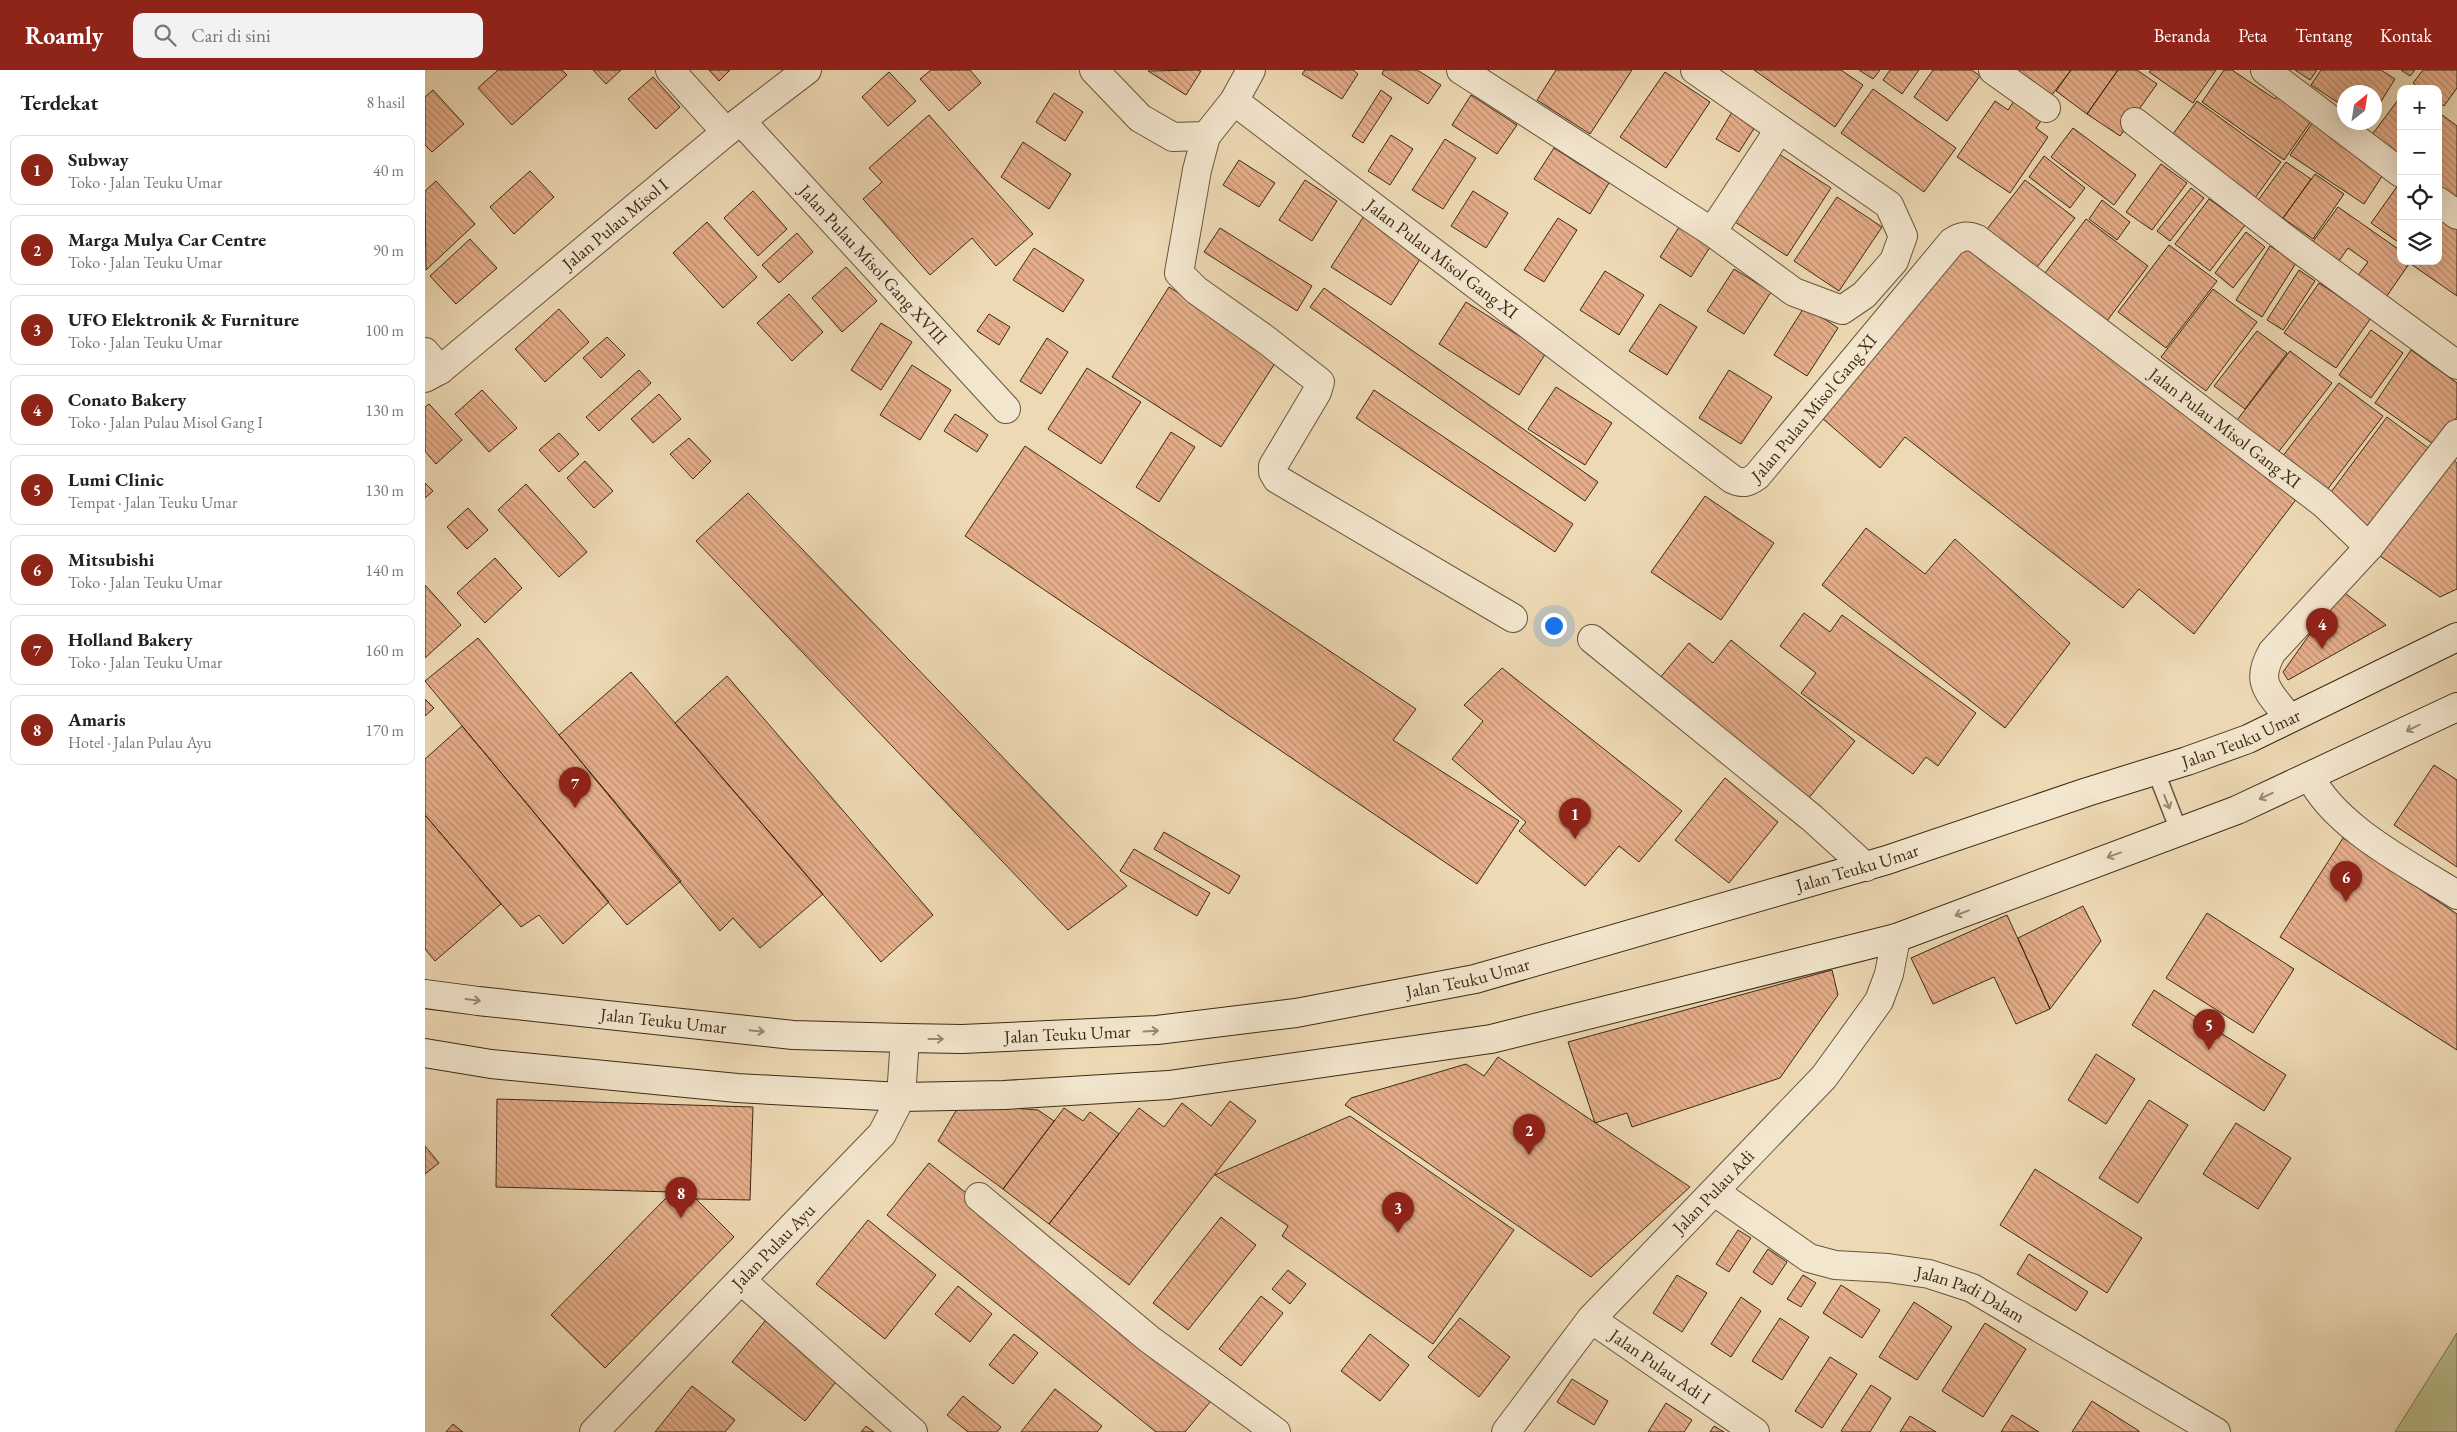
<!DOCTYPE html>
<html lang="id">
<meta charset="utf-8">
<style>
body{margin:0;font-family:"EB Garamond",serif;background:#f2f2f2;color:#222}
.controls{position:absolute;right:15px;top:15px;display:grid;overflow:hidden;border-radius:10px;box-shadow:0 5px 20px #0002}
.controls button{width:45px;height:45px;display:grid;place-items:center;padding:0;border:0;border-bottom:1px solid #e0e0e0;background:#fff;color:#222;font:25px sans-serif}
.compass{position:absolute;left:1912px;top:15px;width:45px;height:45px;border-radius:50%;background:#fff;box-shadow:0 5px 20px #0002;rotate:30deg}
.you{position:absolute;left:1128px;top:555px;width:18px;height:18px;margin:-12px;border:4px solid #fff;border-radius:50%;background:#1a73e8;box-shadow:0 0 0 8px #1a73e833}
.badge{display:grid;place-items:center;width:32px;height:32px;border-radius:50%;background:#8f2418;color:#fff;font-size:16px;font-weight:700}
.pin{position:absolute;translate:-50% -41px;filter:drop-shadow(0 1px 2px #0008)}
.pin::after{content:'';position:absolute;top:26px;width:18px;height:15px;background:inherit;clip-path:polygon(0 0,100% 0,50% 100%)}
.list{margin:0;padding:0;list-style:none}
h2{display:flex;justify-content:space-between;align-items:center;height:65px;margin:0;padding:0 20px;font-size:21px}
h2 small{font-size:16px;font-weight:400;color:#767676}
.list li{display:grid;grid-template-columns:32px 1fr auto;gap:15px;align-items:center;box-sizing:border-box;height:70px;margin:0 10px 10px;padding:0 10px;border:1px solid #e0e0e0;border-radius:10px}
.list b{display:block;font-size:19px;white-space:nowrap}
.list p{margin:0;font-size:16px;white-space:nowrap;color:#767676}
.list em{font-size:16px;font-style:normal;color:#767676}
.icon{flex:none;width:28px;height:28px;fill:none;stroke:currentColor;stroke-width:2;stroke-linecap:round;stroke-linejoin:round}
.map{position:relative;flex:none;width:2032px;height:1362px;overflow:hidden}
header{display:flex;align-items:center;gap:30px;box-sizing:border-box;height:70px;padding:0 25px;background:#8f2418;color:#fff}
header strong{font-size:24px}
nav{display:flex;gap:28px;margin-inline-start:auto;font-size:18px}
.search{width:350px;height:45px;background:#f2f2f2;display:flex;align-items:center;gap:12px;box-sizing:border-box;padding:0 18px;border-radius:10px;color:#767676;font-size:19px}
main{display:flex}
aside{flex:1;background:#fff}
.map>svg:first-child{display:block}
.grass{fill:#b8bf8d;stroke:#7a7450}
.building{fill:url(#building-back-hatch);stroke:#3c2a14}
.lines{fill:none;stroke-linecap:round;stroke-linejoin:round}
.service-casing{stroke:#68563c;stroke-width:19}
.minor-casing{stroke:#68563c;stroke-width:30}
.tertiary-casing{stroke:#68563c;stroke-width:30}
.secondary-casing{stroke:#3c2a14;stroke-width:30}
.service{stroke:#f3e6ce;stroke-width:16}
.minor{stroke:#f3e6ce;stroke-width:28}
.tertiary{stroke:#f3e6ce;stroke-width:28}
.secondary{stroke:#f3e6ce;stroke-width:28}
.oneway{stroke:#988871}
.labels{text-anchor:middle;stroke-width:4.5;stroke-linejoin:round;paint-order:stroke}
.street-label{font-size:18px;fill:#3c2a14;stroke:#f3e6ce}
</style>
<header>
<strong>Roamly</strong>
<div class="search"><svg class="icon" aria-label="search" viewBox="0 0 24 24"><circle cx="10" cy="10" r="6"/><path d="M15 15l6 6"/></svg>Cari di sini</div>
<nav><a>Beranda</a><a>Peta</a><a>Tentang</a><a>Kontak</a></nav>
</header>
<main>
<aside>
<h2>Terdekat<small>8 hasil</small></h2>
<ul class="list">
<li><span class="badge">1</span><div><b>Subway</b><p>Toko · Jalan Teuku Umar</p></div><em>40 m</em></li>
<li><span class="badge">2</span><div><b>Marga Mulya Car Centre</b><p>Toko · Jalan Teuku Umar</p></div><em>90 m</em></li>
<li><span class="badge">3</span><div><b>UFO Elektronik &amp; Furniture</b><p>Toko · Jalan Teuku Umar</p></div><em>100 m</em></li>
<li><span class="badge">4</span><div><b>Conato Bakery</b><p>Toko · Jalan Pulau Misol Gang I</p></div><em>130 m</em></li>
<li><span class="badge">5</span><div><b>Lumi Clinic</b><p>Tempat · Jalan Teuku Umar</p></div><em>130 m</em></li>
<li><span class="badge">6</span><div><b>Mitsubishi</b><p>Toko · Jalan Teuku Umar</p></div><em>140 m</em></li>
<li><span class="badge">7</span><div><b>Holland Bakery</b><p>Toko · Jalan Teuku Umar</p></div><em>160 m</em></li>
<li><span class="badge">8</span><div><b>Amaris</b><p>Hotel · Jalan Pulau Ayu</p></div><em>170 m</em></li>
</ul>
</aside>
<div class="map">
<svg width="2032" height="1362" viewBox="0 0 2032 1362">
<defs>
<pattern id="building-back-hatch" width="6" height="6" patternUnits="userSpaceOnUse" patternTransform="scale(1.25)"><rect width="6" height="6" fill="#e6ae8a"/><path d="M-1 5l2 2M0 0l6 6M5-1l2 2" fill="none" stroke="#bc8e70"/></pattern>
</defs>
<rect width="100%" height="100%" fill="#edd9b4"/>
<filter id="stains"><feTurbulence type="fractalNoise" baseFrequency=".004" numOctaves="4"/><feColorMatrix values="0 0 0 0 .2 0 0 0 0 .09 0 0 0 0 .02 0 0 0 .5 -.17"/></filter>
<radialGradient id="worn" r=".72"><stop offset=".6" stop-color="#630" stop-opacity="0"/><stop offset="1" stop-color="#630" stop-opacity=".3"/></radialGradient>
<!-- grass -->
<path class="grass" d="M2032,1263V1362H1970Z"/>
<!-- building -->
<path class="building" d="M73,0H137L142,5L87,55L53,18Z
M168,0H196L181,14Z
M284,0H305L294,11Z
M506,0H545L556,13L524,41L495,9Z
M773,0L776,1L761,25L723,1Z
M880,0H928L933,4L917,29L877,4Z
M959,0H992L1016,15L1003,34L957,4Z
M1131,0H1207L1165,64L1112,30Z
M1329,0H1416L1438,15L1410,57Z
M1434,0H1455L1448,9Z
M1465,0H1494L1477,24L1458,10Z
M1508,0H1547L1555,6L1522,51L1489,27Z
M1594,0H1646L1623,30L1589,6Z
M1646,0H1693L1662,44L1631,21Z
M1693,0H1712L1732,14L1695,66L1662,44Z
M1726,0H1791L1768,33L1724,2Z
M1799,0H1807L1850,29L1857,20L1891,44L1859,90L1777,32Z
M1870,0H1892L1885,10Z
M1896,0H1956L1970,9L1950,41V22H1920V37L1886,15Z
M1976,0H1990L1985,6Z
M1998,0H2032V18L2019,36L2013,32V19H1996L1988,13Z
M464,2L491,31L463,56L437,27Z
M1240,2L1285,32L1241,98L1195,67Z
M228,7L255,37L231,59L203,29Z
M1448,19L1531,78L1499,122L1416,63Z
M8,20L39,54L7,82L0,75V27Z
M956,20L967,28L938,73L927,66Z
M629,23L658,42L640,71L611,52Z
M1046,25L1092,55L1072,84L1027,55Z
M1976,26V95L1943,70Z
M1591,28L1619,47L1611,58L1623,67L1585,123L1532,87L1570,31L1583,40Z
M1772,31L1856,92L1825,135L1740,75Z
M1307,42L1330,57L1314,82L1291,69Z
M2013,42L2032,56V137L2013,123Z
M504,45L608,164L571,196L547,168L505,205L438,129L457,112L444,98Z
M1888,52L1961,100L1939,134L1865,85Z
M1648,58L1711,105L1689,135L1626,87Z
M966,65L988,79L965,115L943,101Z
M1020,69L1051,88L1018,139L987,120Z
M598,72L646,104L624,139L576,107Z
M1129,78L1184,113L1165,144L1109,109Z
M1354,84L1406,118L1362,186L1310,152Z
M1619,86L1660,118L1645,138L1604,107Z
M814,90L850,113L834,137L798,115Z
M1861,92L1886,109L1856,151L1831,133Z
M1736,94L1762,113L1727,160L1701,142Z
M105,101L129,127L89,164L65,137Z
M1890,104L1919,124L1888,169L1858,148Z
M880,110L912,131L887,171L854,150Z
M1600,110L1650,148L1606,205L1556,167Z
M11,111L50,154L1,200L0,121Z
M1976,111V174L1946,153Z
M1766,118L1779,128L1745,171L1732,161Z
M328,121L362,159L333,186L299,148Z
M1048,121L1083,143L1061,178L1026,156Z
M1412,127L1457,157L1414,221L1369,191Z
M1784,129L1820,155L1785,201L1750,174Z
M1677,130L1705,152L1692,170L1664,149Z
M1913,137L1976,181V191H1986L1957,233L1928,212L1943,192L1923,178L1907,201L1881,181Z
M939,146L999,183L966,235L906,197Z
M2019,146L2032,155V226L1986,194L1988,191H2013V155Z
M1133,148L1152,160L1119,212L1099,200Z
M1661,149L1723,196L1676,259L1614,211Z
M282,152L332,207L298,238L248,183Z
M1256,154L1287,174L1266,207L1235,187Z
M795,158L887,216L872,241L779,182Z
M1821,162L1840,177L1808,218L1790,203Z
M372,163L388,182L354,213L337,195Z
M45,169L72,198L31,234L5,206Z
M1545,169L1876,423L1769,564L1714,519L1698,538L1480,367L1455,398L1397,348Z
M1744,175L1792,211L1741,278L1693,242Z
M1845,176L1871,193L1837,247L1811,230Z
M609,178L659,210L638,242L588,210Z
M421,197L452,231L417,262L387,228Z
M1309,199L1346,222L1319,264L1282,241Z
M1874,200L1890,211L1858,260L1842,250Z
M1180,201L1219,225L1194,265L1155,240Z
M1894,213L1946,248L1911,298L1859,263Z
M744,217L854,287L796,377L687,307Z
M899,218L1173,412L1160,431L885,237Z
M1788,219L1832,252L1781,321L1736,287Z
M364,224L398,262L367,291L332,253Z
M1041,232L1121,283L1094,325L1014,274Z
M1235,234L1272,257L1242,305L1204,281Z
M1380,236L1413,258L1382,306L1349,285Z
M134,239L164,272L120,312L90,279Z
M564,244L585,257L574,275L552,261Z
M456,253L487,272L456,320L426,300Z
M1946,260L1978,283L1946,328L1914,305Z
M1832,261L1862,283L1820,339L1789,316Z
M182,267L200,285L176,308L158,288Z
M622,268L643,282L616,324L595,311Z
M1986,280L2032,313V347L2011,376L1950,333Z
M1865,281L1907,313L1851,385L1809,354Z
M487,295L526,320L495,370L455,345Z
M662,298L716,332L676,394L623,359Z
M214,300L226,313L174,361L161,347Z
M1304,300L1347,327L1316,374L1274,348Z
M1914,313L1958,346L1902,420L1857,387Z
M1131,317L1187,353L1160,395L1103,359Z
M57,320L92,358L64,382L30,344Z
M949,320L1148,454L1130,482L931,348Z
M234,324L256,349L228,373L206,349Z
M4,334L37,370L11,394L0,381V337Z
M530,344L563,365L552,382L519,361Z
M1962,347L2006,380L1946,459L1903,426Z
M746,362L770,377L734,432L711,417Z
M134,363L154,384L134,402L114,380Z
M264,368L286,391L268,409L245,384Z
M600,376L991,639L968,670L1094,751L1052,814L540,466Z
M2026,389L2032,393V519L2015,527L1955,486Z
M160,391L188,421L169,438L142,408Z
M0,413L8,421L0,428Z
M101,414L162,482L134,507L73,440Z
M323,423L702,816L643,860L271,471Z
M1280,426L1349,473L1296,550L1226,502Z
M43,438L63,460L42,479L22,457Z
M1441,458L1500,504L1530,469L1645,573L1580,658L1397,515Z
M70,488L97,518L60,553L32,523Z
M0,515L36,555L0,588Z
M1916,520L1961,555L1863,610L1858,602Z
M1379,543L1405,562L1417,545L1551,643L1513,696L1501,687L1488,704L1376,623L1391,603L1355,576Z
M53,568L256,811L202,855L0,611Z
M1306,570L1430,671L1383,729L1234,609L1264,573L1288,593Z
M1077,598L1257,741L1214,792L1194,776L1160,816L1094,761L1101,752L1027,689L1058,651L1039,635Z
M206,602L398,824L335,878L308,848L295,861L134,665Z
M302,606L508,845L456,892L250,653Z
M0,629L9,638L0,646Z
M37,656L184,832L138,874L114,845L96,857L0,745V689Z
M2009,695L2032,710V797L1969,755Z
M1300,708L1353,752L1304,813L1250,770Z
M0,745L76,834L10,891L0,879Z
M739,762L815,806L804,824L729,779Z
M1918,768L2032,844V980L1855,867Z
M709,779L785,823L772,846L695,801Z
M1658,836L1676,871L1625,939L1593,868Z
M1782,843L1869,899L1828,963L1741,908Z
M1582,845L1625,939L1591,954L1569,907L1508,934L1486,888Z
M1407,900L1413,925L1355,1008L1207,1057L1202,1043L1170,1053L1143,972Z
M1729,920L1861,1005L1839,1041L1707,955Z
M1671,984L1710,1009L1681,1054L1643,1030Z
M1073,987L1265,1117L1166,1207L920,1035L926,1028L1041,994L1059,1006Z
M72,1029L328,1037L325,1130L271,1129L309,1167L180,1298L126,1245L247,1122L71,1117Z
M1724,1030L1763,1055L1713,1133L1674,1108Z
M805,1031L831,1051L704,1215L624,1154L714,1038L739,1057L757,1033L786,1056Z
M535,1034L613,1040L629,1051L578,1119L513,1071Z
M639,1038L658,1051L665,1042L694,1064L624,1154L578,1119Z
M925,1046L1089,1160L1008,1274L857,1166L863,1156L790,1105Z
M1811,1053L1866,1088L1833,1139L1778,1104Z
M0,1076L14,1093L0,1104Z
M504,1093L791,1325L760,1362H731L462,1145Z
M1610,1099L1717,1168L1682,1223L1575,1155Z
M796,1147L831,1175L763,1260L728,1233Z
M443,1150L511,1205L460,1269L391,1214Z
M1313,1160L1326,1168L1304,1202L1291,1194Z
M1343,1179L1362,1192L1347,1215L1328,1202Z
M1604,1184L1663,1222L1651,1241L1592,1204Z
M863,1200L881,1214L865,1234L847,1219Z
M1252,1205L1282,1223L1257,1262L1228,1243Z
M1378,1205L1391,1213L1376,1237L1362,1229Z
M1416,1215L1455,1240L1437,1268L1398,1243Z
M533,1216L567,1244L545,1272L510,1244Z
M836,1226L858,1243L816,1296L794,1279Z
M1316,1227L1336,1241L1306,1287L1286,1274Z
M1489,1232L1527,1257L1492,1310L1454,1287Z
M344,1246L417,1304L380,1351L307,1292Z
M1035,1248L1085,1287L1054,1327L1003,1287Z
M1355,1248L1384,1267L1357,1310L1327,1291Z
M1560,1253L1601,1279L1558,1347L1517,1321Z
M589,1264L613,1283L588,1314L564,1295Z
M945,1264L984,1295L955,1331L916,1301Z
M1405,1287L1432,1304L1397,1358L1370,1341Z
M1147,1309L1183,1331L1169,1355L1132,1332Z
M1446,1315L1466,1328L1445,1362H1418L1416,1361Z
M267,1316L310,1350L300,1362H230Z
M630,1319L677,1356L672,1362H596Z
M538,1326L576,1357L572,1362H543L522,1345Z
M1667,1331L1714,1361V1362H1647Z
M1241,1333L1267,1350L1259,1362H1223Z
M1587,1345L1614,1362H1576Z
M1485,1346L1511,1362H1475Z
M28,1354L38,1362H21Z
M441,1356L449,1362H436Z
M1289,1356L1299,1362H1285Z"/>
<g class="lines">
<defs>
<path id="service" d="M1731,702L1754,761"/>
<g id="minor">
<path d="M245,0L301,62"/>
<path d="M1036,0L1287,162L1369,222L1417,240L1439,225L1469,191L1478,166L1464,135L1270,0"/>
<path d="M1568,0L1621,38"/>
<path d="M1840,0L1976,103"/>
<path id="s1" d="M809,31L1307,409C1317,414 1323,413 1332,406L1527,172C1536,166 1542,165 1552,169L1898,433L1944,477"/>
<path id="s2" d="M316,51L581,339"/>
<path d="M1710,52L1866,173L2032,295"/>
<path d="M781,66L772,100L754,203L771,220L840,269L895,312L892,322L848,396V402L852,409L1088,548"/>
<path d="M2013,131L2032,145"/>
<path d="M1287,162L1354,60"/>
<path d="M0,282L15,300"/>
<path d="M1167,569L1387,748L1441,797"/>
<path d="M1863,647C1845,622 1829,614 1847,582L1944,477L2032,364"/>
<path d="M1885,706C1909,757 1985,795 2032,825"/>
<path id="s3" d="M1290,1122L1384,1188L1410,1195L1463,1198L1504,1204L1547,1218L1791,1362"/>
<path d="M554,1127L724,1269L851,1362"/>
<path d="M317,1211L488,1362"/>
<path id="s4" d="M1166,1249L1330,1362"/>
<path id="s5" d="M169,1362L457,1064L476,1027L480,968"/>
<path id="s6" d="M1081,1362L1166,1249L1399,1007L1454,931L1464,904L1471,868"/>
</g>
<g id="tertiary">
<path d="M669,0L715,48L748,67L781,66L809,31L826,0"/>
<path id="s7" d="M0,308L15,300L301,62L382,0"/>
</g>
<g id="secondary">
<path id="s8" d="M0,924L53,931L368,965L480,968L537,969L732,960L871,943L1050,909L1462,790L1662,722L1762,691L1823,669L2032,567"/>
<path d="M0,983L66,994L312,1018L476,1027L579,1025L744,1015L1066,969L1471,868L1812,740L2032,637"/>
</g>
</defs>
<!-- service casing -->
<use href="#service" class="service-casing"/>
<!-- minor casing -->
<use href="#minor" class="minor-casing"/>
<!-- tertiary casing -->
<use href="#tertiary" class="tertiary-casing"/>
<!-- secondary casing -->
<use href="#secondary" class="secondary-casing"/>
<!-- service -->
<use href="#service" class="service"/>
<!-- minor -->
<use href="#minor" class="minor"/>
<!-- tertiary -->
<use href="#tertiary" class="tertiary"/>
<!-- secondary -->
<use href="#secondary" class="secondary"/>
</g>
<!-- one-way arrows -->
<defs><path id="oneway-shaft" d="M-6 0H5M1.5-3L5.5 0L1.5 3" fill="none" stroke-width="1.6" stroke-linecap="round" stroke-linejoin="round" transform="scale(1.25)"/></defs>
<g class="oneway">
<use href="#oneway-shaft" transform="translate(1988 658) rotate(154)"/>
<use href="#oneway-shaft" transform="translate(1841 726) rotate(155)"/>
<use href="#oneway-shaft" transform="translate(1742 732) rotate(68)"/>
<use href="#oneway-shaft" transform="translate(1689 785) rotate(160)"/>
<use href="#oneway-shaft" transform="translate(1537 843) rotate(159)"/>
<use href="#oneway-shaft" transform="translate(48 930) rotate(8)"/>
<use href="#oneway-shaft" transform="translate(332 961) rotate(6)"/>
<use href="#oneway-shaft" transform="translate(726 961) rotate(-3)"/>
<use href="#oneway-shaft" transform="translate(511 969)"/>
</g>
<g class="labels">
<!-- street labels -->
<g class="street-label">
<text dy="6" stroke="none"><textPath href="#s7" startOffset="245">Jalan Pulau Misol I</textPath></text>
<text dy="6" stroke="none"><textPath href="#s1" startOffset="261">Jalan Pulau Misol Gang XI</textPath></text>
<text dy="6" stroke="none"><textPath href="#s2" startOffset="195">Jalan Pulau Misol Gang XVIII</textPath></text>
<text dy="6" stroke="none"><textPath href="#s1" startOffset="741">Jalan Pulau Misol Gang XI</textPath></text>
<text dy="6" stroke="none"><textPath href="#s1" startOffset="1295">Jalan Pulau Misol Gang XI</textPath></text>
<text dy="6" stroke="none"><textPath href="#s8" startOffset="1860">Jalan Teuku Umar</textPath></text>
<text dy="6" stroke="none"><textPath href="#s8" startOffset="1455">Jalan Teuku Umar</textPath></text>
<text dy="6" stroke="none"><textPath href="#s8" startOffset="1050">Jalan Teuku Umar</textPath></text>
<text dy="6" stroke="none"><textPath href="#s8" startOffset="240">Jalan Teuku Umar</textPath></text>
<text dy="6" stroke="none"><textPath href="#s8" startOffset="645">Jalan Teuku Umar</textPath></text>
<text dy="6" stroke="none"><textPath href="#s6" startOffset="318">Jalan Pulau Adi</textPath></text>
<text dy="6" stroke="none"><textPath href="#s5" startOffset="258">Jalan Pulau Ayu</textPath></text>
<text dy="6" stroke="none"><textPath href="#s3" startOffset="282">Jalan Padi Dalam</textPath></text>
<text dy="6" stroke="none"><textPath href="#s4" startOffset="84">Jalan Pulau Adi I</textPath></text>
</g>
</g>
<rect width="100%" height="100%" filter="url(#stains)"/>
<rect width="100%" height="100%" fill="url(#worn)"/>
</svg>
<div class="controls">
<button>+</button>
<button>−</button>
<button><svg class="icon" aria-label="locate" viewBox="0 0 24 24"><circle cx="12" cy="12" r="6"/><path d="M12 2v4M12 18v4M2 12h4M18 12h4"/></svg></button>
<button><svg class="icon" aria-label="layers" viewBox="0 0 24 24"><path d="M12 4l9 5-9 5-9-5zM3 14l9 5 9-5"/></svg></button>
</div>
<svg class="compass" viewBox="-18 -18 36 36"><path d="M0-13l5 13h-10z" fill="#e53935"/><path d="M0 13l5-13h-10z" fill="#767676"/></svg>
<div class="you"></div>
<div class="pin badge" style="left:1150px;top:769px">1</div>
<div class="pin badge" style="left:1104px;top:1085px">2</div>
<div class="pin badge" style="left:973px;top:1163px">3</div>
<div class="pin badge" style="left:1897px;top:579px">4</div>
<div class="pin badge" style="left:1784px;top:980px">5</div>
<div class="pin badge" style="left:1921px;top:832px">6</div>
<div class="pin badge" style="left:150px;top:738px">7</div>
<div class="pin badge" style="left:256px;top:1148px">8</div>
</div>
</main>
